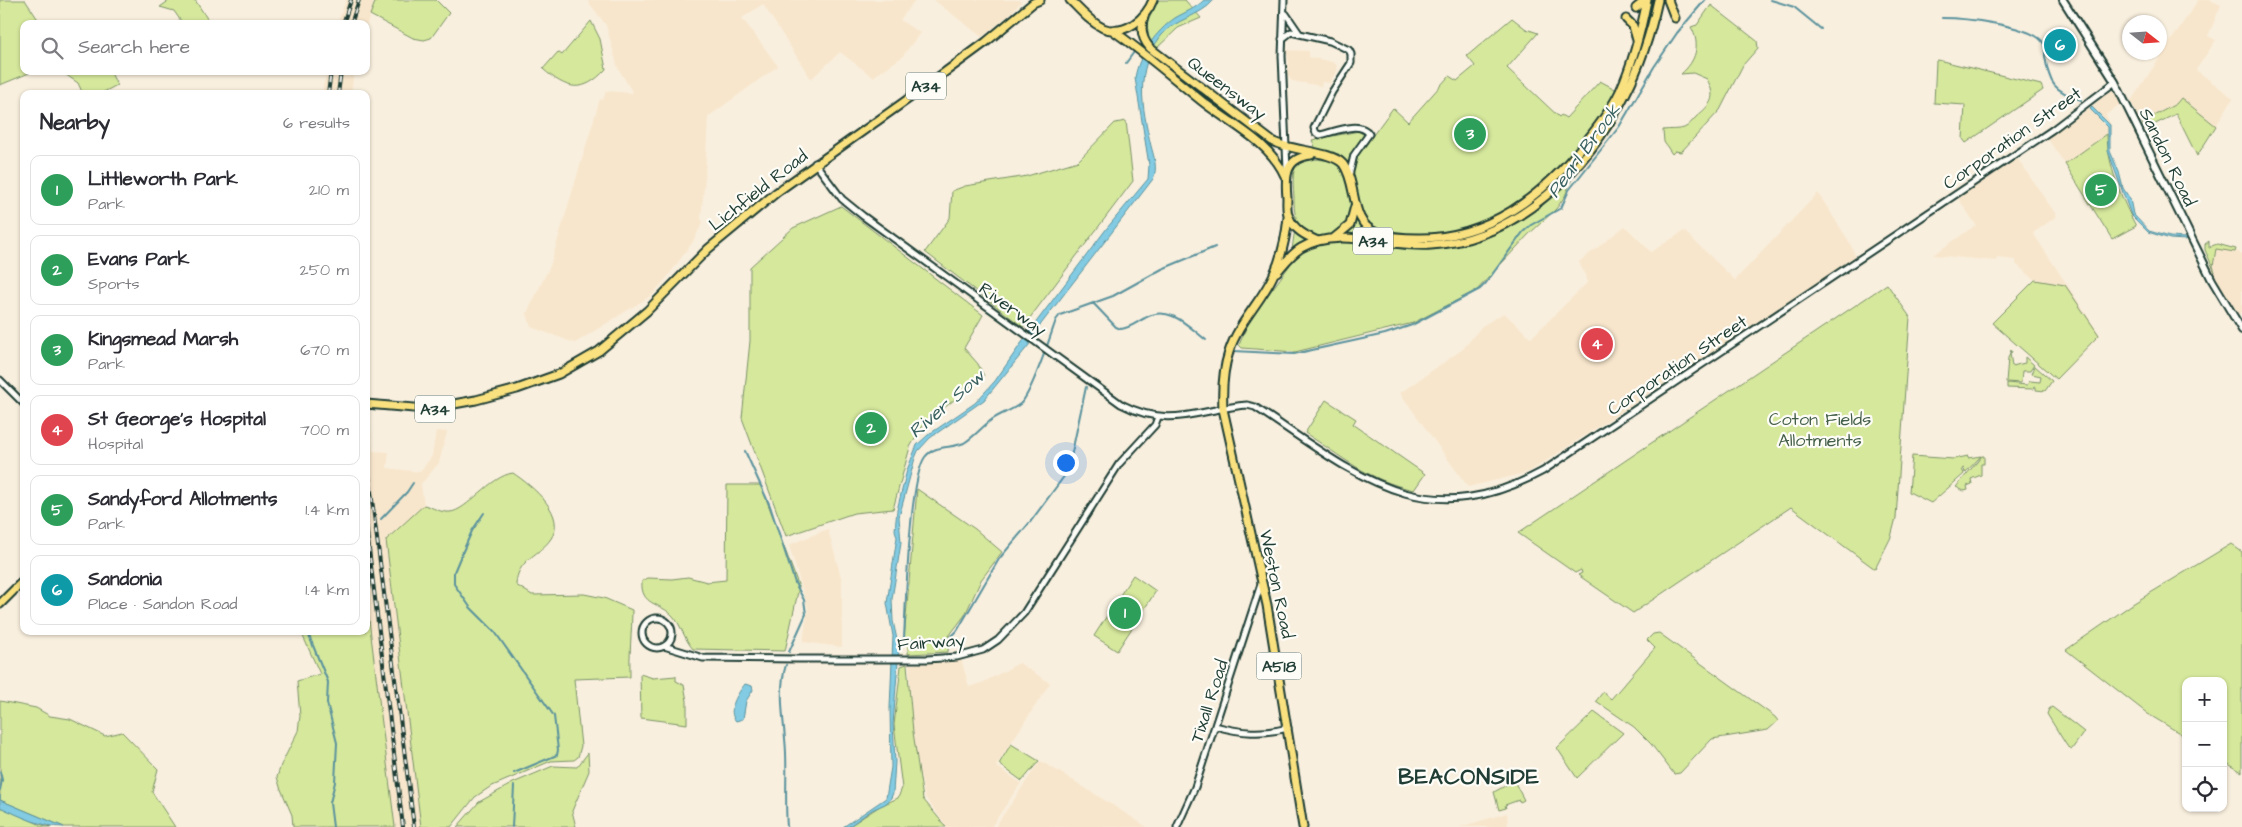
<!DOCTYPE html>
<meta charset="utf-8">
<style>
body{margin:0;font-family:"Architects Daughter",sans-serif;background:#f7f7f7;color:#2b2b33}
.controls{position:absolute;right:15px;bottom:15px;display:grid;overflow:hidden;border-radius:10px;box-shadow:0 1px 4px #0004}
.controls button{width:45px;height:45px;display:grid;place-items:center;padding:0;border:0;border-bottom:1px solid #e1e1e2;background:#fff;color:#2b2b33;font:25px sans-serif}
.compass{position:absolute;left:2122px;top:15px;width:45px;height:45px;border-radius:50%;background:#fff;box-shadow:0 1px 4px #0004;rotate:107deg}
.you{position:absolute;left:1065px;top:462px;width:18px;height:18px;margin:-12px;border:4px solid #fff;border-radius:50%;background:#1a73e8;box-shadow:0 0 0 8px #1a73e833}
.badge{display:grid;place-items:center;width:32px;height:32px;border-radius:50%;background:#2563eb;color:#fff;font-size:16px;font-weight:700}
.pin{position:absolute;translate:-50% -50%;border:2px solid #fff;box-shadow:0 1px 5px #0006}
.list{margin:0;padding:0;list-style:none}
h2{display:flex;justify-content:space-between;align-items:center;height:65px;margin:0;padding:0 20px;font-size:21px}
h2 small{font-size:16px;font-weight:400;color:#7c7c81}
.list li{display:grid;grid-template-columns:32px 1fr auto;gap:15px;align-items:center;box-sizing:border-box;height:70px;margin:0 10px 10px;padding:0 10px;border:1px solid #e1e1e2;border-radius:10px}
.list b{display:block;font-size:19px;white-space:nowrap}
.list p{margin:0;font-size:16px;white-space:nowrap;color:#7c7c81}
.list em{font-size:16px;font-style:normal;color:#7c7c81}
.icon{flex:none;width:28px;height:28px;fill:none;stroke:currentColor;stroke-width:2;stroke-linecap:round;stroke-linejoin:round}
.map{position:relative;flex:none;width:2242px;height:827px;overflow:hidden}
.search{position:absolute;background:#fff;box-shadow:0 1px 4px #0004;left:20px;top:20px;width:350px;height:55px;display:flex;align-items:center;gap:12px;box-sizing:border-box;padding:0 18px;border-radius:10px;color:#7c7c81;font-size:19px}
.panel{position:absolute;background:#fff;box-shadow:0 1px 4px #0004;left:20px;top:90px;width:350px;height:545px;border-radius:10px}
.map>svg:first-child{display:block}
.built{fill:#f7e6cc}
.green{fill:#d6e89c;stroke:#7a9268}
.water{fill:#82cbe3;stroke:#5a929d}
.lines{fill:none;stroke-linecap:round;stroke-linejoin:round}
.stream{stroke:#5a929d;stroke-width:2}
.tertiary-casing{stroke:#1f3d34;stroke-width:9}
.secondary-casing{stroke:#1f3d34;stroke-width:10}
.trunk-casing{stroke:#1f3d34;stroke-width:11}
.tertiary{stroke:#fdfcf7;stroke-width:5}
.secondary{stroke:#fdfcf7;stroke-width:6}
.trunk{stroke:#fae180;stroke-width:7}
.rail-casing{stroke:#1f3d34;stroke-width:4}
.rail{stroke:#fdfcf7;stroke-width:2;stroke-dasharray:5.5;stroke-linecap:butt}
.labels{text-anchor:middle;stroke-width:4.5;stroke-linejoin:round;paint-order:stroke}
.shield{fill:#fdfcf7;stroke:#62766e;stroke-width:1}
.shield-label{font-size:16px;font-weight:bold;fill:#1f3d34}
.street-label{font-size:18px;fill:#1f3d34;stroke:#fdfcf7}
.park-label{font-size:18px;fill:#445f49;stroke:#fdfcf7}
.water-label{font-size:19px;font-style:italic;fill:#386060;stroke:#fdfcf7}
.district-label{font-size:22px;font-weight:bold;letter-spacing:1px;fill:#1f3d34;stroke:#fdfcf7}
</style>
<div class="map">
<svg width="2242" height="827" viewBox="0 0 2242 827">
<rect width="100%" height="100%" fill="#f9efde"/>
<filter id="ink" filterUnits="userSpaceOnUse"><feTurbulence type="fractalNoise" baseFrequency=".02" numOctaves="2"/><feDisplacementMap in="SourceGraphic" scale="10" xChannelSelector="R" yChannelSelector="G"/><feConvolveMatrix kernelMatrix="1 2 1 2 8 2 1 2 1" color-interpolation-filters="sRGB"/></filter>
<g filter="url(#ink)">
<!-- built -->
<path class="built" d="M346,0H376L366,26V24H337Z
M587,0H915L900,20L920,33L902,57L873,77L840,52L811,79L763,4L742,18L778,66L708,117L705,176L701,219L703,222L692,243L666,279L652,295L575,343L531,327L527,313L550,266L600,99L603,100L606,91L633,93L618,68L606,25Z
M934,0H1019L1021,2L1008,16L982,37Z
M2198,0H2210L2221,5L2208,36L2216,40L2196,70L2233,98L2216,126L2181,98L2176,104L2141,123L2131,101Z
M1286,50L1309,51V57L1332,62L1337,65L1336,68L1338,69L1329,83L1322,82L1321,86L1292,81L1287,75L1289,62Z
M326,71H354L351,94H322Z
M2114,90L2121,103L2106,115L2111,125L2108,133L2065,164L2047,138L2091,107L2108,92Z
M2017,158L2057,216L2033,233L2100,335L2056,379L1992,323L2035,280L2016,264V260L1997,258L1996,261L1933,255L1976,225L1958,198Z
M1818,193L1850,243L1856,258L1529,472L1468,487L1400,393L1463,349L1482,326L1504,313L1531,338L1588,282L1579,262L1625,226L1651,252L1684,231L1735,280Z
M2215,248L2236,251L2242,254V312L2238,314L2212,271Z
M366,410L370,423L373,451L389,452L387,468L420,472L432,456L436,431L447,432L439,463L421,484L424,505L386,540L421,827H395L366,596Z
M828,529L842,581V647L803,642L808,609L789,545Z
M961,659L969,687L984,682L1019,663L1050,683L996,766L1021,783L991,827H947L925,797L912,734L909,664Z
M1040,761L1063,774L1147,827H995Z
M1507,813L1508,827H1460Z"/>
<!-- green -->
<path class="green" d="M0,0H25L41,24H24V71H34L0,85Z
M170,0H195L208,20L202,24H183L174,11L160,7Z
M376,0H436L449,13L431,38L424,40L413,38L370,15Z
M1158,0H1185L1201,18L1178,28L1157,48L1149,41L1147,23Z
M1711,5L1757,41L1758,48L1743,65L1720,110L1681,152L1675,151L1672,154L1664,142L1663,130C1670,129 1678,130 1684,128C1689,126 1692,121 1696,117C1711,104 1717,99 1707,79L1693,73L1681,74C1696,61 1701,45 1691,27L1697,25Z
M1512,18L1526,29L1538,33L1507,68L1559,117L1561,115L1566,118L1600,81L1615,89L1617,87L1630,95L1617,117L1574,173L1565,196L1556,209L1528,235L1477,290L1413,323L1295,352L1242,348L1239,345L1249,321L1290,265L1294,235L1299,224C1294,216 1294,206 1294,197C1291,162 1294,155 1331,161L1339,154L1316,149L1312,140L1359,131L1364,135L1360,142L1365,146L1393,108L1408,122L1449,76L1457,81L1475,66L1467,56Z
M591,21L600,39L606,69C583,94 567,90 543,69L558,52L562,55Z
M1938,60L2041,85L2043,90L1966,143L1963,139L1965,105L1934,103L1936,61Z
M110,71L117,85L100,94H83L78,83L62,72Z
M2181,98L2216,126L2197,156L2176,114L2145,129L2142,122L2176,104Z
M1126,121L1133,181L1023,327L925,252L950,218L952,191L965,186L1027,176L1078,161L1115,123Z
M2107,134C2107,163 2122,201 2136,226L2112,239L2065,164Z
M841,206L983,315L964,348L978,364L984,376L924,424L910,447L893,509L854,513L786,536L742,418L750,341V267L793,228Z
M2209,241V247L2217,244L2236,249L2235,252L2216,249L2213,266L2215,272L2205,250V244Z
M2035,280L2065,285L2099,335L2056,379L1992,323Z
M1887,284L1910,317L1896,518L1891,537L1875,569L1791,507L1633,613L1578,575L1582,573L1581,570L1575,573L1518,533Z
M2011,350L2012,352L2010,353L2012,366L2025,363V357L2034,365L2030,371H2022L2021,383L2006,382L2008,358Z
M2035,366L2052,381L2045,391L2036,390V387L2034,386L2033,389L2007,388V383L2027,385L2030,381L2040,382L2041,376L2032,374Z
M1326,400L1356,419L1353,424L1425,474L1414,490C1367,480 1343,457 1305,433Z
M1912,456L1954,459L1968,456V458L1981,456L1965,473L1964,468L1962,469L1964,474L1931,503L1909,492Z
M1982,456H1984V464H1981V475L1971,479L1972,484L1967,486L1968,490L1964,491L1956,487Z
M513,473C532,486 569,515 550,540C537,557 517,560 516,585L532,595L584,594L604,598L632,610C632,632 629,654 630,677L574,679L581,746L578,757L574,760L551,761L490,787L475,797L451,827H421L386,540L424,505C432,507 441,513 450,512C467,511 490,476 513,473Z
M727,485H761L799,587L785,651L693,649C684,639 682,626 673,616C660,602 640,606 642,581L648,578L672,579L688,577L707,582L726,580Z
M917,489L975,529L1002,552L981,580L965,615L949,636L948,652L908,654V647L904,640Z
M2231,544L2242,552V772L2223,761V681H2186V737L2148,714L2066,650L2134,603Z
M1133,575L1156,591L1117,651L1094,636Z
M366,596L395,827H293L292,815L280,787L277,777L281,765L298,731L300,716L297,681L320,674L302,634H298L297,631H366Z
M1659,633L1775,717L1778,721L1768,730L1712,739L1680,773L1674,774L1651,744L1634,727L1596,701L1603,692L1611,699L1655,648L1647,640L1653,634Z
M907,664L913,732L923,799L946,827H848L880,806L898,798L902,788L894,725L901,666Z
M640,674L653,678L676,676V681L684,685L687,701V724L641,718Z
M0,701L36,708L50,716L70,719L105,736L122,732L158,769L152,792L175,827H64L0,800Z
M2052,707L2084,732L2072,749L2067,746L2047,714L2049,709Z
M1594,712L1623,733L1577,778L1557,748Z
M1011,744L1039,761L1022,781L999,764Z
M588,753L589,771L572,811L576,827H457L479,802L513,783L553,766L577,767Z
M1514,781L1524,800L1520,802L1519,800L1505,805L1506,808L1499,810L1494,792Z
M0,807L39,824L51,827H0Z"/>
<!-- water -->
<path class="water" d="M1204,0H1214C1200,17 1174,19 1161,36C1134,71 1142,106 1151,146C1154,157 1158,168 1153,179L1038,328L1029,345L984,400L930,438L918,451L915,458L899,517L901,543L892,599L893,621L899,649L893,724L895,762L893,793L890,800L885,804L872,810L848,827H843L886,798L891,767L890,708L893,636L887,603L897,537L895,530L897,510L907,470L917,445L928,435L975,403L995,381L1034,325L1107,228L1148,179L1149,165L1135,78C1138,56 1156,31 1175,18C1185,12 1195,9 1204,0Z
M2092,107L2110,125V151L2119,172L2123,188L2130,199L2133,214L2149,231L2170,237L2186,238V240L2170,239L2148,232L2131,215L2108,151V127L2090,109Z
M745,684L752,686L753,690L746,701L743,719L736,721C726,711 738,693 745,684Z
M0,795V800L64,827C41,827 22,817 2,808L0,807Z"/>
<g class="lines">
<!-- stream -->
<path class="stream" d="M1771,0L1794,7L1821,29
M1942,18C1963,18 2028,25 2042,41C2046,45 2045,51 2045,56C2049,84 2054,91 2081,100
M1126,63L1134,52L1138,51
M1093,303L1116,327L1121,329C1130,328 1137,322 1145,318C1169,304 1188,326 1206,340
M1234,351L1294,354L1385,334L1412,325L1480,289L1486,283L1523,232L1531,225L1561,208L1569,190L1619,127L1654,67L1677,33L1705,0
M1086,387L1068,471L1031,521L999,559L957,631L949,639L916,641L904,638C906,605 909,479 925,457C935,444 951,449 964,443C974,437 981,428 990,421C999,414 1011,411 1020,404C1031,396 1050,337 1056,320L1060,315L1113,296L1162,269L1215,247
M745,451L770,506L795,583L804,600L806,614L789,652
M484,513L472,531L459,560L454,572V584L470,607L495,632L554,716L558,750L557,755L514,773
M381,519L407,492L413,483
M307,631L328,682L327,703L337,743L335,782L330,803L333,827
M786,665C777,692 785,725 786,753C787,778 785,802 787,827
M0,772L2,780L0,790
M512,827L514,786"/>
<defs>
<path id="tertiary" d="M1284,0L1282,56L1287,170
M1286,14L1299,33
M1282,39L1291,32L1330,41L1349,50L1351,54V63L1332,92L1314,128L1316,133L1320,135C1334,132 1360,120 1369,134L1354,155L1349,176
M815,163L842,199L863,216L1121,404C1171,430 1198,409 1247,405L1255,407C1355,473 1421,537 1543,471L2052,130L2115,82
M0,380L24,404
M642 633a15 15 0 1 1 30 0a15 15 0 1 1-30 0Z
M664,646L703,658L797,659H927L957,657L983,650L998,640L1024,613L1119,464L1155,425L1158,417
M1215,726C1241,733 1262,735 1288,728
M1177,827L1195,787L1261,584"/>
<path id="secondary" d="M2063,0L2115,82L2212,280L2242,330"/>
<path id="trunk" d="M1070,0C1080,10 1090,22 1103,28C1125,37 1146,18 1153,0
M1668,0L1675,18
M1636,8L1646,0
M1144,17C1140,29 1142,39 1150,48L1272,141C1290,151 1332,151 1343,164C1358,184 1349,223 1377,233C1390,237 1405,238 1418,238C1487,239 1543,196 1584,144C1597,128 1611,110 1620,91C1633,62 1641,31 1647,0
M1626,19L1633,26L1637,40
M1112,30C1144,52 1173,78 1203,102C1231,124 1270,142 1285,176
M1311,155C1285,158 1285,176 1287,198C1287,204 1286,212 1289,217C1294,230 1306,236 1318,241
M1288,217C1286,237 1282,257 1273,276C1261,302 1238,323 1229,352C1223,370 1222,390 1223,409L1267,605L1303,827
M1334,238L1350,225L1355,206
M1277,272C1284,264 1291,254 1301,248C1337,226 1390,248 1431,245C1518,240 1589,167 1626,93C1641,64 1651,32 1658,0
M366,404L426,409L476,400L517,389L559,374L599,351L647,311L708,249L777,192L911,97L986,42L1033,3L1040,0
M0,604L24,580"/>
</defs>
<!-- tertiary casing -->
<use href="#tertiary" class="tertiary-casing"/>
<!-- secondary casing -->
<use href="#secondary" class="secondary-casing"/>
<!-- trunk casing -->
<use href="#trunk" class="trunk-casing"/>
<!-- tertiary -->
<use href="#tertiary" class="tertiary"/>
<!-- secondary -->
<use href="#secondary" class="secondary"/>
<!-- trunk -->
<use href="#trunk" class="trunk"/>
<defs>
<path id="rail" d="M343,24L351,0
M351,24L359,0
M328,94L331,71
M338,94L341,71
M366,453L414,827
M366,525L403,827"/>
</defs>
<!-- rail casing -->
<use href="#rail" class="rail-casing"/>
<!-- rail -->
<use href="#rail" class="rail"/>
</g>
</g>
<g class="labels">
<!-- shield labels -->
<g class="shield">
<rect x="906" y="72.5" width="40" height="27" rx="4"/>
<rect x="1353" y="227.5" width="40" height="27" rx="4"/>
<rect x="415" y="395.5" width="40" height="27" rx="4"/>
<rect x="1256.5" y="652.5" width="45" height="27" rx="4"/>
</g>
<g class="shield-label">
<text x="926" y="92">A34</text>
<text x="1373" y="247">A34</text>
<text x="435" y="415">A34</text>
<text x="1279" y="672">A518</text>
</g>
<!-- street labels -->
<g class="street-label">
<text transform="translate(1227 88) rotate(37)" y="6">Queensway</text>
<text transform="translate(2012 138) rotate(-35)" y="6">Corporation Street</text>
<text transform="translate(2168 157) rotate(64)" y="6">Sandon Road</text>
<text transform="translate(758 190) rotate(-38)" y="6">Lichfield Road</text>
<text transform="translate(1013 309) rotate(36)" y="6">Riverway</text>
<text transform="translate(1677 365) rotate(-34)" y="6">Corporation Street</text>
<text transform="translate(1277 584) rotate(78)" y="6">Weston Road</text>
<text transform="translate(931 642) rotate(-4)" y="6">Fairway</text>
<text transform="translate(1209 701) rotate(-72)" y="6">Tixall Road</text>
</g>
<!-- park labels -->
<g class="park-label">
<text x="1820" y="425">Coton Fields<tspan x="1820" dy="21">Allotments</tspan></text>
</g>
<!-- water labels -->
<g class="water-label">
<text transform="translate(1583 150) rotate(-54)" y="7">Pearl Brook</text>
<text transform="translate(946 403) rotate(-41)" y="7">River Sow</text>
</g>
<!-- district labels -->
<g class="district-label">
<text x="1469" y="784">BEACONSIDE</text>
</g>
</g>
</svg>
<div class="controls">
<button>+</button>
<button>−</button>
<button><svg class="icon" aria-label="locate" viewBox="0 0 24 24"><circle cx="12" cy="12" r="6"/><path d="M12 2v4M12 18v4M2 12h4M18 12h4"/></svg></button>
</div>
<svg class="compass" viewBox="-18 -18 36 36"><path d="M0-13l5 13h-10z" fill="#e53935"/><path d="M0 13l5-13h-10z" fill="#7c7c81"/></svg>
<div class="you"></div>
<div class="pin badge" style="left:1125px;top:613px;background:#2e9e5b">1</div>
<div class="pin badge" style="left:871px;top:428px;background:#2e9e5b">2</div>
<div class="pin badge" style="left:1470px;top:134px;background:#2e9e5b">3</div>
<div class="pin badge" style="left:1597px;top:344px;background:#e0444e">4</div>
<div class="pin badge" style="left:2101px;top:190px;background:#2e9e5b">5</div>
<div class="pin badge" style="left:2060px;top:45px;background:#0f9aa8">6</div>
<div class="search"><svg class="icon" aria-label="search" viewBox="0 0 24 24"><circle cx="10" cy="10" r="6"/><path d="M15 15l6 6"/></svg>Search here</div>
<section class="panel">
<h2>Nearby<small>6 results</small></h2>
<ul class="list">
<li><span class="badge" style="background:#2e9e5b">1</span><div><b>Littleworth Park</b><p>Park</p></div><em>210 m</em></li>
<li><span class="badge" style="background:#2e9e5b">2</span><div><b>Evans Park</b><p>Sports</p></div><em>250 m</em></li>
<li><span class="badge" style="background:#2e9e5b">3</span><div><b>Kingsmead Marsh</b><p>Park</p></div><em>670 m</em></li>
<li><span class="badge" style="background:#e0444e">4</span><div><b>St George's Hospital</b><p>Hospital</p></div><em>700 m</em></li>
<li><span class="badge" style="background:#2e9e5b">5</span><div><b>Sandyford Allotments</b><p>Park</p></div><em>1.4 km</em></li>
<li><span class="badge" style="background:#0f9aa8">6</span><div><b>Sandonia</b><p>Place · Sandon Road</p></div><em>1.4 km</em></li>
</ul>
</section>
</div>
